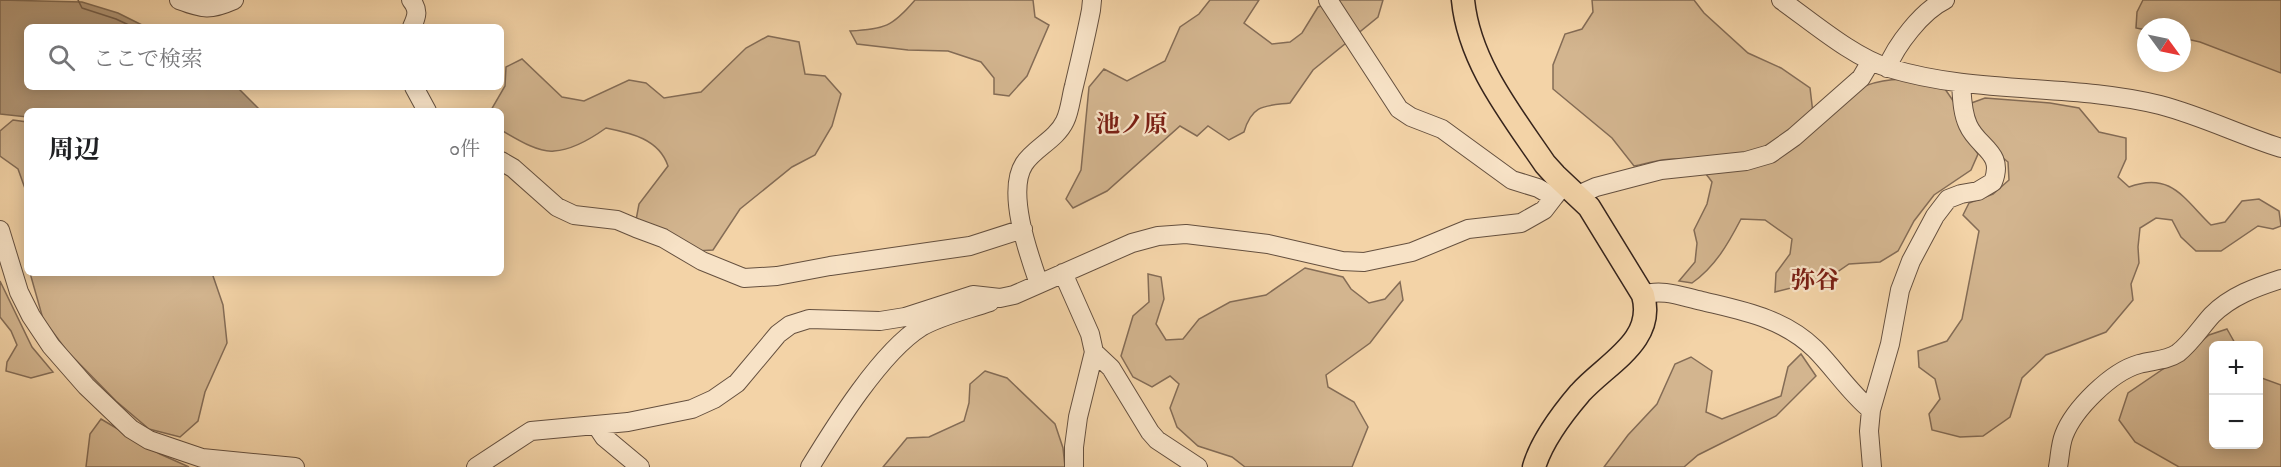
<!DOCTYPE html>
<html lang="ja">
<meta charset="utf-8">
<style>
body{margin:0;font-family:"IM FELL DW Pica","Noto Serif JP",serif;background:#f6f6f6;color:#202124}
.controls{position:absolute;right:18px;bottom:18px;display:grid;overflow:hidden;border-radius:9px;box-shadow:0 3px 15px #0003}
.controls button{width:54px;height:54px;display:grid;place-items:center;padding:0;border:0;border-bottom:2px solid #e0e0e0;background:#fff;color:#202124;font:30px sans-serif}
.compass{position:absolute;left:2137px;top:18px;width:54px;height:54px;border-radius:50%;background:#fff;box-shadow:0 3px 15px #0003;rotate:123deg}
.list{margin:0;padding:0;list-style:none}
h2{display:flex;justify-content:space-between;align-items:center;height:78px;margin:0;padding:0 24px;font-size:26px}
h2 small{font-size:20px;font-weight:400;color:#757577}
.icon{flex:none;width:33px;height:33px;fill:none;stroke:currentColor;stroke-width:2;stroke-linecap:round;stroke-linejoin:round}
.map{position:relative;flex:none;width:2281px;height:467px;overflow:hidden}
.search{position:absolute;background:#fff;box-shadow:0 3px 15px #0003;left:24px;top:24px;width:480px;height:66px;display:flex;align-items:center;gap:15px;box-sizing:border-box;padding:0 21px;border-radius:9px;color:#757577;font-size:22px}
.panel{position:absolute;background:#fff;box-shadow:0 3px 15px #0003;left:24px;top:108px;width:480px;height:168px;border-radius:9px}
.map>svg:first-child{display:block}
.green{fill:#d3b58f;stroke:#846c56;stroke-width:1.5}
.water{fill:#b39878;stroke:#816a53;stroke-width:1.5}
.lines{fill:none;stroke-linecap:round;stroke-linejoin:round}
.shore{stroke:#745e4a;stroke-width:1.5}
.minor-casing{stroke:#65503f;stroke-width:20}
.major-casing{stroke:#36241c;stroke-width:25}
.minor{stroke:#f7e2c6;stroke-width:18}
.major{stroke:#f3d3a7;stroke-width:22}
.labels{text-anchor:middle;stroke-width:4.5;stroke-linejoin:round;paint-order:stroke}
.neighbourhood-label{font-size:24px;font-weight:bold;fill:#7a1f14;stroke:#f7e2c6}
</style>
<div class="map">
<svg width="2281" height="467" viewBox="0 0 2281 467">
<rect width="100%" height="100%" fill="#f3d3a7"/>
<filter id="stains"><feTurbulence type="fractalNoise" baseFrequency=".00333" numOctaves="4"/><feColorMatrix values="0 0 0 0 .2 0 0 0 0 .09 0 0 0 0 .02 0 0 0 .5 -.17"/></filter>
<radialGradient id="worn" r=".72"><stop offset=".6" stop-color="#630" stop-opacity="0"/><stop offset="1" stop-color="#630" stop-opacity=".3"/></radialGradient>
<!-- green -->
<path class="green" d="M915,0H1033L1035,17L1049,25L1027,76L1009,96L994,94V78L981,62L948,51L908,50L857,44L850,31C885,29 892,27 915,0Z
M1210,0H1259L1244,23L1272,44L1290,42L1302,33L1318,7L1339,0H1383L1378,17L1313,70L1290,103C1265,106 1252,104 1244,132L1229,140L1208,126L1197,136L1180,126L1107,191L1073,208L1066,199L1081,170L1089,87L1104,69L1127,81L1165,61L1180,27L1199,14Z
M1592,0H1694L1704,13L1748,53L1781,68L1810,88L1813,113C1846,94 1874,75 1913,80C1924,81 1935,86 1945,89L1956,105L1963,132L1978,154L1971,170L1934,195L1914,221L1898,251L1880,262L1849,264L1827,279L1775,292L1776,273L1790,254L1792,239L1765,220L1741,219C1728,244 1715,267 1692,283L1679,281L1695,262L1697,243L1694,230L1707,204L1712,182C1690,149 1667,159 1634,166L1612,138L1553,89V65L1565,34L1582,29L1593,12Z
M2143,0H2281V73L2200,42L2182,38V27H2146V30L2136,28L2137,12Z
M768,36L799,42L805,74L825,76L841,94L832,126L815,155L792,167L740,209L713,250L696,251L636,220L639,204L668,166C659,139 631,133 606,128C592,138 573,150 554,151C538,153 515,138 501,130V111L491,110L505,86L506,67L522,59L562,97L584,101L629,80L646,83L664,98L701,92L746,48Z
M1985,98L2050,103L2079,108L2099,132L2126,138V159L2118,177L2129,187C2171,171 2184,199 2211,225L2225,222L2242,201L2259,199L2279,211L2281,226L2273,229L2258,226L2221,251H2196L2181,237L2172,220L2156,218L2140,228L2138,247L2139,263L2131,284L2133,300L2106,332L2046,355L2022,378L2010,417L1983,436L1960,437L1932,430L1929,414L1940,399L1935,379L1919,367L1918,351L1947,341L1962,319L1979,231L1963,215L1969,203L1993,194L2009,180L2008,162L1990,147L1966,105Z
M13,120L27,122V194L18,169L0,156V131Z
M1305,268L1343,277L1351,289L1369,303L1385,299L1400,282L1403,300L1370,343L1326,375L1328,387L1354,402L1368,427L1352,467H1245L1232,457L1198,446L1177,427L1170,408L1179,384L1170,376L1152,387L1133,377L1121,356L1133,316L1149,302L1148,274L1161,277L1164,299L1156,324L1166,340L1183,339L1199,319L1230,302L1266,295Z
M30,273H212L223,305L227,343L205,392L198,421L180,437L149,429L116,401L67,351L43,319Z
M0,281L32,347L53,372L31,378L6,371L7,362L17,345L11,331L0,317Z
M2227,329L2236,345L2214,346V444H2258L2259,377L2281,385V467H2179L2135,442L2119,420L2128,393L2191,350L2209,335Z
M1801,354L1816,376L1776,416L1698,455L1684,467H1604L1628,435L1657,404L1675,364L1691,357L1712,371L1706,412L1722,419L1781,396L1788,367Z
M985,371L1007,378L1055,424L1063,448L1065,467H883L907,438L929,437L964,421L969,403L970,384Z
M101,419L160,454L189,467H86L90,434Z"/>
<!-- water -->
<path class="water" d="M0,0L82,2L118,13L146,27H27V87H237L261,111H27V117L0,114Z"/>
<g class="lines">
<!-- shore -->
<path class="shore" d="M78,0L82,8L116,19L133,27"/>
<defs>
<path id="minor" d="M179,0C204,9 209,11 234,0
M411,0C419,10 417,16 412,27
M1328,0L1399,109L1411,117L1442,129L1512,180L1538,188L1554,197L1561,188
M1781,0C1811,21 1854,58 1889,68C1977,95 2071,83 2160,105C2202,116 2240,135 2281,148
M1887,68C1896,45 1922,11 1945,0
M414,87L427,111
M501,161L513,168L557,207L574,215L617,220L636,228L663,238L702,261L744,278L777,276L830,266L970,246L1023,229
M1578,195L1596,187L1661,170L1746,161L1770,154L1794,137L1861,78L1871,61
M0,230L19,292L31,316L51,346L86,386L131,429L149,440L202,458L295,467
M1063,273L1090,334L1094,352L1078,417L1074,447V467
M1039,284C1029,255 1006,192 1024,164C1034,148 1056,140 1065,121C1070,111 1071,97 1074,86C1080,61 1086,36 1091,10L1092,0
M1643,295C1662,288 1683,297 1702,301C1743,311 1783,318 1815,349C1835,369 1849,392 1871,410
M1094,352L1111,368L1150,432L1157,440L1198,467
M596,425L604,437L640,467
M476,467L531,431L628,422L692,409L714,399L737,383L778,334L790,325L809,319L880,321L905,317L973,295L1000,298L1014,295L1132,243L1158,236L1186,234L1268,244L1342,261L1364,262L1412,252L1468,229L1521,223L1544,210L1554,197
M810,467C835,426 881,352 921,327C942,315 967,310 990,302
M1872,467L1869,431L1871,410L1890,344L1900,290L1911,261L1935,216L1948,199L1961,194L1978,191L1993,182C2005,152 1978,148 1968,125C1962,112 1962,97 1961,83
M2058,467C2060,457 2060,445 2064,435C2074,409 2111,372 2139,364C2153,360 2166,361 2178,353C2191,343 2201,327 2212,315C2231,296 2256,287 2281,279"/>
<path id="major" d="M1463,0C1469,62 1511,114 1545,164L1555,175L1589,207L1643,295C1656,341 1607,363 1580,393C1562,414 1542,440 1534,467"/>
</defs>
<!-- minor casing -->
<use href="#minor" class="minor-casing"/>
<!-- major casing -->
<use href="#major" class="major-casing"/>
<!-- minor -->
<use href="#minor" class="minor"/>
<!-- major -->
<use href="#major" class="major"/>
</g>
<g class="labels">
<!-- neighbourhood labels -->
<g class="neighbourhood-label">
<text x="1132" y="132">池ノ原</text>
<text x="1815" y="288">弥谷</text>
</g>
</g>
<rect width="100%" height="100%" filter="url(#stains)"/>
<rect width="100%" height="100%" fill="url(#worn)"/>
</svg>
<div class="controls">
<button>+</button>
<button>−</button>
</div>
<svg class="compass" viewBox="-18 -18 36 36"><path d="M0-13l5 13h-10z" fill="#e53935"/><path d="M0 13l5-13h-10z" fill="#757577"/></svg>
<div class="search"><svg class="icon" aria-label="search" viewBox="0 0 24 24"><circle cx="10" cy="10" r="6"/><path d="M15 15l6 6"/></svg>ここで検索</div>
<section class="panel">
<h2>周辺<small>0件</small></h2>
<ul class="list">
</ul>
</section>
</div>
